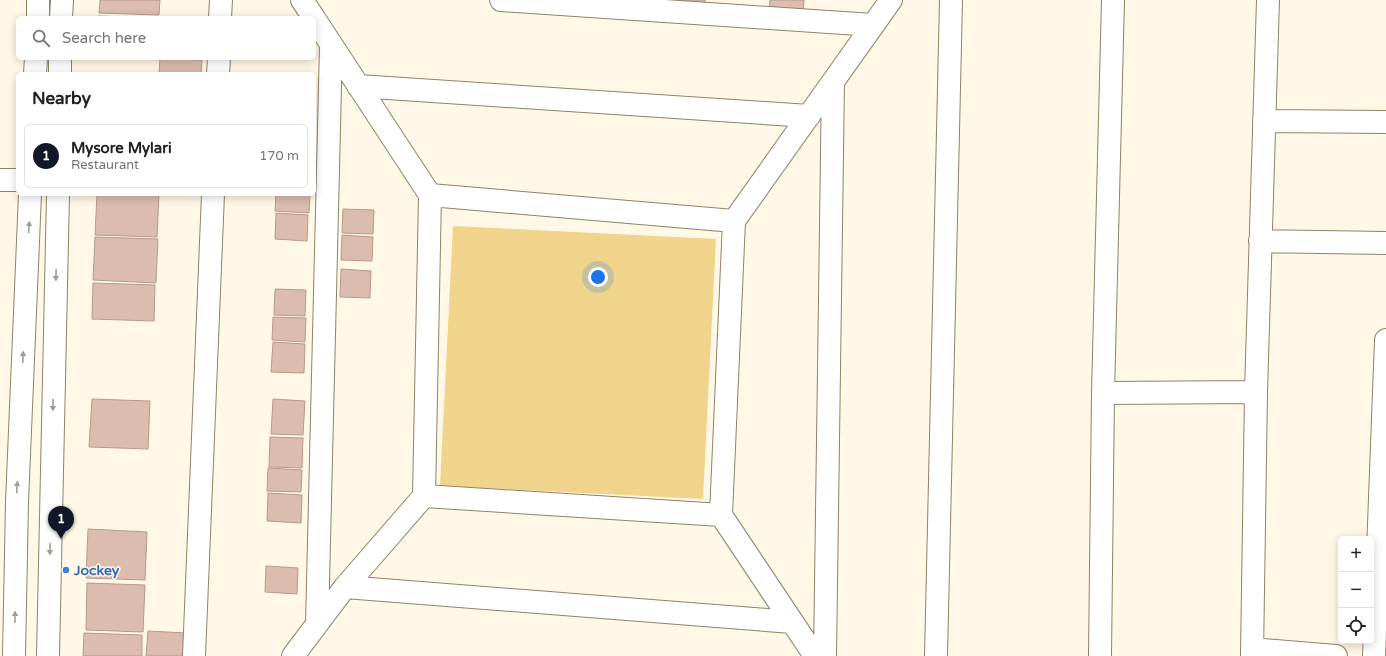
<!DOCTYPE html>
<meta charset="utf-8">
<style>
body{margin:0;font-family:"Varela Round",sans-serif;background:#f6f6f6;color:#202124}
.controls{position:absolute;right:12px;bottom:12px;display:grid;overflow:hidden;border-radius:6px;box-shadow:0 2px 10px #0003}
.controls button{width:36px;height:36px;display:grid;place-items:center;padding:0;border:0;border-bottom:1px solid #e0e0e0;background:#fff;color:#202124;font:20px sans-serif}
.you{position:absolute;left:598px;top:277px;width:14px;height:14px;margin:-10px;border:3px solid #fff;border-radius:50%;background:#1a73e8;box-shadow:0 0 0 6px #1a73e833}
.badge{display:grid;place-items:center;width:26px;height:26px;border-radius:50%;background:#111827;color:#fff;font-size:13px;font-weight:700}
.pin{position:absolute;translate:-50% -33px;filter:drop-shadow(0 1px 2px #0008)}
.pin::after{content:'';position:absolute;top:21px;width:14px;height:12px;background:inherit;clip-path:polygon(0 0,100% 0,50% 100%)}
.list{margin:0;padding:0;list-style:none}
h2{display:flex;justify-content:space-between;align-items:center;height:52px;margin:0;padding:0 16px;font-size:17px}
h2 small{font-size:13px;font-weight:400;color:#757577}
.list li{display:grid;grid-template-columns:26px 1fr auto;gap:12px;align-items:center;box-sizing:border-box;height:64px;margin:0 8px 8px;padding:0 8px;border:1px solid #e0e0e0;border-radius:6px}
.list b{display:block;font-size:15px;white-space:nowrap}
.list p{margin:0;font-size:13px;white-space:nowrap;color:#757577}
.list em{font-size:13px;font-style:normal;color:#757577}
.icon{flex:none;width:22px;height:22px;fill:none;stroke:currentColor;stroke-width:2;stroke-linecap:round;stroke-linejoin:round}
.map{position:relative;flex:none;width:1386px;height:656px;overflow:hidden}
.search{position:absolute;background:#fff;box-shadow:0 2px 10px #0003;left:16px;top:16px;width:300px;height:44px;display:flex;align-items:center;gap:10px;box-sizing:border-box;padding:0 14px;border-radius:6px;color:#757577;font-size:15px}
.panel{position:absolute;background:#fff;box-shadow:0 2px 10px #0003;left:16px;top:72px;width:300px;height:124px;border-radius:6px}
.map>svg:first-child{display:block}
.green{fill:#f0d48b}
.building{fill:#dbbcae;stroke:#b7998c}
.lines{fill:none;stroke-linecap:round;stroke-linejoin:round}
.street-casing{stroke:#8e8368;stroke-width:24}
.secondary-casing{stroke:#8e8368;stroke-width:24}
.street{stroke:#fff;stroke-width:22}
.secondary{stroke:#fff;stroke-width:22}
.oneway{fill:#9e9c96}
.shop-dot{fill:#3f7fe0;stroke:#fff8e6;stroke-width:1.5}
.labels{text-anchor:middle;stroke-width:3;stroke-linejoin:round;paint-order:stroke}
.shop-label{font-size:14px;font-weight:bold;fill:#366cbe;stroke:#fff8e6;text-anchor:start}
</style>
<div class="map">
<svg width="1386" height="656" viewBox="0 0 1386 656">
<rect width="100%" height="100%" fill="#fff8e6"/>
<!-- green -->
<path class="green" d="M453,226L716,239L703,499L440,486Z"/>
<!-- building -->
<path class="building" d="M100,0H160L159,15L99,13Z
M677,0H705V7L676,5Z
M770,0H804L803,17L769,15Z
M98,16L148,18H98Z
M160,58L202,60L201,74H159Z
M97,194H159L157,237L95,235Z
M276,194H310L309,213L275,211Z
M343,209L374,210L373,234L342,233Z
M276,213L308,215L307,241L275,239Z
M342,235L373,237L372,261L341,260Z
M95,237L158,239L156,283L93,280Z
M341,269L371,271L370,298L340,297Z
M93,283L155,285L154,321L92,319Z
M275,289L306,290L305,316L274,315Z
M273,317L306,318L305,342L272,340Z
M273,342L305,344L304,373L271,372Z
M92,399L150,401L148,449L89,447Z
M273,399L305,401L303,435L271,434Z
M270,437L303,438L302,468L269,467Z
M268,468L302,470L301,492L267,491Z
M268,493L302,495L301,523L267,521Z
M88,529L147,532L145,580L86,578Z
M266,566L298,568L297,594L265,592Z
M87,583L145,585L143,632L86,630Z
M148,631L186,633L185,656H146Z
M84,633L142,635V656H83Z"/>
<g class="lines">
<defs>
<path id="street" d="M302,0L314,18
M501,0L873,25
M220,18L221,0
M314,18L430,195L424,496L721,515L734,221L430,195
M218,74L219,58
M358,86L809,116
M1264,121L1386,122
M0,180H18
M734,221L891,0
M1260,241L1386,243
M1103,393L1256,392
M721,515L815,656
M345,587L792,622
M317,624L331,45
M1252,649L1336,656
M194,656L213,194
M293,656L345,587L424,496
M825,656L833,82
M936,656L951,0
M1100,656L1103,393L1113,0
M1252,656L1256,392L1268,0
M1374,656L1386,340"/>
<path id="secondary" d="M38,18V0
M61,18L62,0
M35,74L36,58
M60,74V58
M14,656L17,502L30,194
M48,656L58,194"/>
</defs>
<!-- street casing -->
<use href="#street" class="street-casing"/>
<!-- secondary casing -->
<use href="#secondary" class="secondary-casing"/>
<!-- street -->
<use href="#street" class="street"/>
<!-- secondary -->
<use href="#secondary" class="secondary"/>
</g>
<!-- one-way arrows -->
<defs><path id="oneway-solid" d="M-6-.8H1V-3.2L6.5 0L1 3.2V.8H-6Z"/></defs>
<g class="oneway">
<use href="#oneway-solid" transform="translate(29 227) rotate(-87)"/>
<use href="#oneway-solid" transform="translate(56 275) rotate(91)"/>
<use href="#oneway-solid" transform="translate(23 357) rotate(-87)"/>
<use href="#oneway-solid" transform="translate(53 405) rotate(91)"/>
<use href="#oneway-solid" transform="translate(17 487) rotate(-87)"/>
<use href="#oneway-solid" transform="translate(50 549) rotate(91)"/>
<use href="#oneway-solid" transform="translate(15 617) rotate(-89)"/>
</g>
<!-- markers -->
<circle class="shop-dot" cx="66" cy="570" r="4"/>
<g class="labels">
<!-- shop labels -->
<g class="shop-label">
<text x="74" y="575">Jockey</text>
</g>
</g>
</svg>
<div class="controls">
<button>+</button>
<button>−</button>
<button><svg class="icon" aria-label="locate" viewBox="0 0 24 24"><circle cx="12" cy="12" r="6"/><path d="M12 2v4M12 18v4M2 12h4M18 12h4"/></svg></button>
</div>
<div class="you"></div>
<div class="pin badge" style="left:61px;top:539px">1</div>
<div class="search"><svg class="icon" aria-label="search" viewBox="0 0 24 24"><circle cx="10" cy="10" r="6"/><path d="M15 15l6 6"/></svg>Search here</div>
<section class="panel">
<h2>Nearby<small></small></h2>
<ul class="list">
<li><span class="badge">1</span><div><b>Mysore Mylari</b><p>Restaurant</p></div><em>170 m</em></li>
</ul>
</section>
</div>
